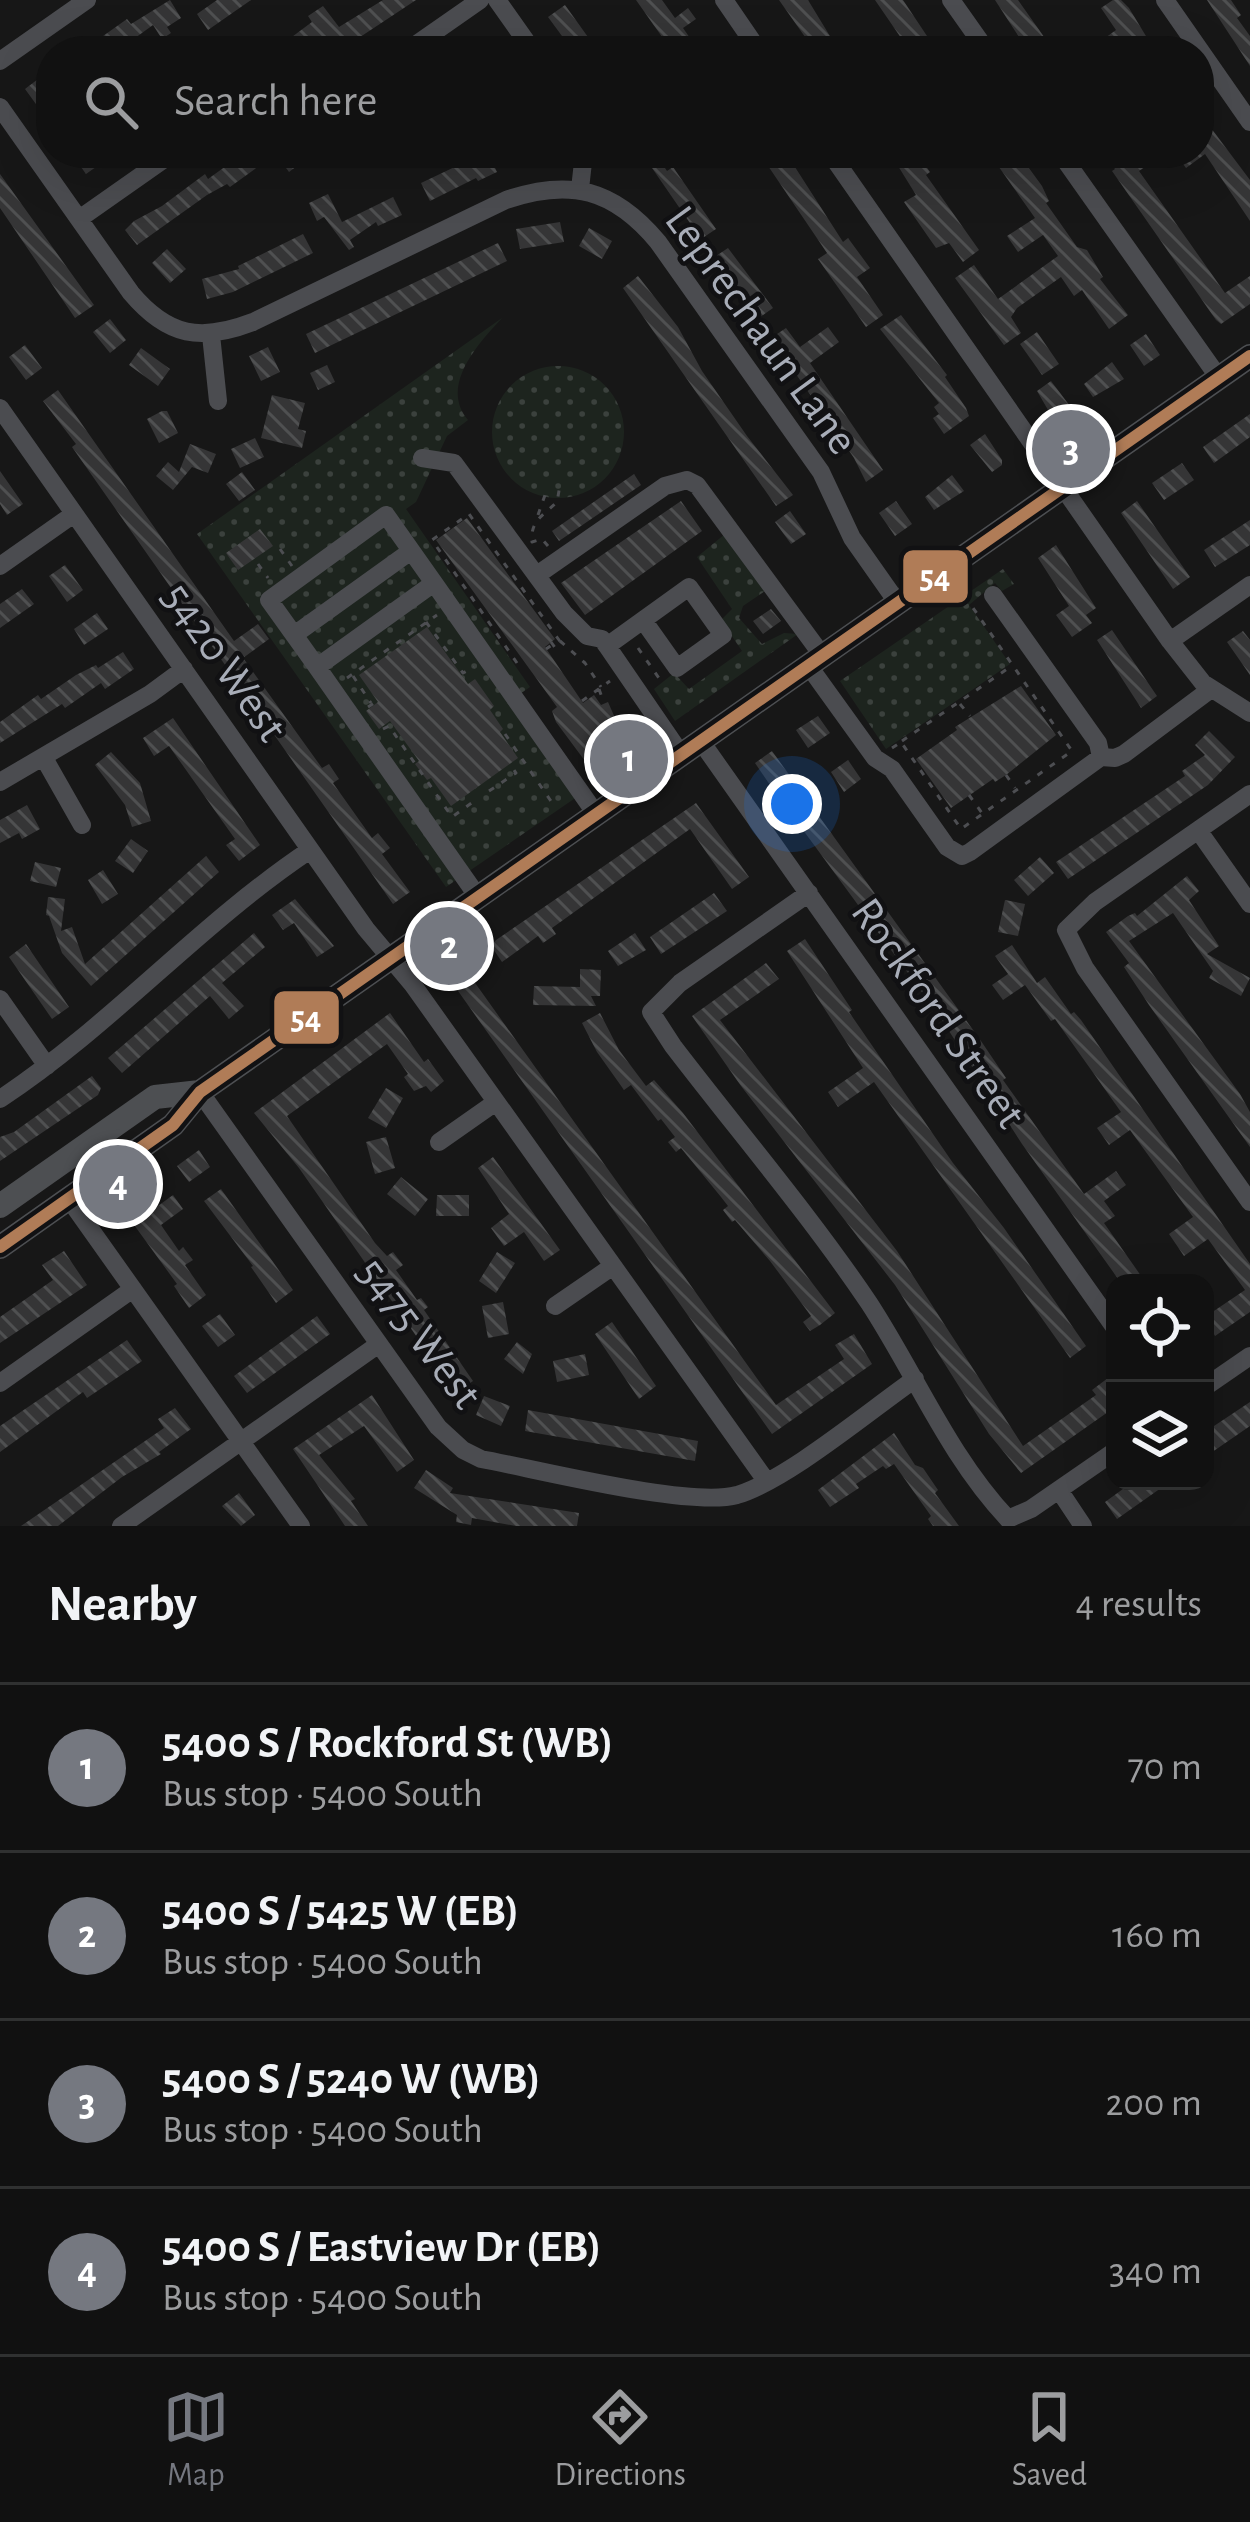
<!DOCTYPE html>
<meta charset="utf-8">
<style>
body{margin:0;font-family:"Alegreya Sans",sans-serif;background:#1e1f1f;color:#f1f3f6}
.controls{position:absolute;right:36px;bottom:36px;display:grid;overflow:hidden;border-radius:24px;box-shadow:0 12px 48px #0002}
.controls button{width:108px;height:108px;display:grid;place-items:center;padding:0;border:0;border-bottom:3px solid #303131;background:#111;color:#f1f3f6;font:60px sans-serif}
.you{position:absolute;left:792px;top:804px;width:42px;height:42px;margin:-30px;border:9px solid #fff;border-radius:50%;background:#1a73e8;box-shadow:0 0 0 18px #1a73e833}
.badge{display:grid;place-items:center;width:78px;height:78px;border-radius:50%;background:#757880;color:#fff;font-size:39px;font-weight:700}
.pin{position:absolute;translate:-50% -50%;border:6px solid #fff;box-shadow:0 3px 12px #0006}
.list{margin:0;padding:0;list-style:none}
h2{display:flex;justify-content:space-between;align-items:center;height:156px;margin:0;padding:0 48px;font-size:51px}
h2 small{font-size:39px;font-weight:400;color:#9c9d9f}
.list li{display:grid;grid-template-columns:78px 1fr auto;gap:36px;align-items:center;box-sizing:border-box;height:168px;padding:0 48px;border-top:3px solid #303131}
.list b{display:block;font-size:45px;white-space:nowrap}
.list p{margin:0;font-size:39px;white-space:nowrap;color:#9c9d9f}
.list em{font-size:39px;font-style:normal;color:#9c9d9f}
.icon{flex:none;width:66px;height:66px;fill:none;stroke:currentColor;stroke-width:2;stroke-linecap:round;stroke-linejoin:round}
.map{position:relative;flex:none;width:1250px;height:1526px;overflow:hidden}
.search{position:absolute;background:#111;box-shadow:0 12px 48px #0002;left:36px;right:36px;top:36px;height:132px;display:flex;align-items:center;gap:30px;box-sizing:border-box;padding:0 42px;border-radius:48px;color:#9c9d9f;font-size:45px}
.sheet{height:828px;background:#111}
nav{display:flex;justify-content:space-around;align-items:center;box-sizing:border-box;height:168px;border-top:3px solid #303131;background:#111;font-size:33px;color:#9c9d9f}
nav a{display:grid;justify-items:center;gap:6px}
nav .on{color:#757880}
.map>svg:first-child{display:block}
.grass{fill:url(#grass-dots)}
.building{fill:url(#building-back-hatch)}
.lines{fill:none;stroke-linecap:round;stroke-linejoin:round}
.path{stroke:#4d4e52;stroke-width:3;stroke-dasharray:6 9;stroke-linecap:butt}
.minor{stroke:#4b4c50;stroke-width:18}
.major{stroke:#4d4f52;stroke-width:24}
.bus-1-casing{stroke:#111113;stroke-width:21}
.bus-1{stroke:#b07c57;stroke-width:12}
.labels{text-anchor:middle;stroke-width:9;stroke-linejoin:round;paint-order:stroke}
.street-label{font-size:45px;fill:#a8adb8;stroke:#111113}
.line-badge{stroke:#111113;stroke-width:4.5}
.badge-label{font-size:33px;text-anchor:middle;font-weight:bold;fill:#fff}
</style>
<div class="map">
<svg width="1250" height="1526" viewBox="0 0 1250 1526">
<defs>
<pattern id="grass-dots" width="8" height="8" patternUnits="userSpaceOnUse" patternTransform="scale(3)"><rect width="8" height="8" fill="#1d241e"/><path d="M2 2h.1M6 6h.1" fill="none" stroke="#3b413d" stroke-width="1.8" stroke-linecap="round"/></pattern>
<pattern id="building-back-hatch" width="6" height="6" patternUnits="userSpaceOnUse" patternTransform="scale(3)"><rect width="6" height="6" fill="#353536"/><path d="M-1 5l2 2M0 0l6 6M5-1l2 2" fill="none" stroke="#4f5051"/></pattern>
</defs>
<rect width="100%" height="100%" fill="#171717"/>
<!-- grass -->
<path class="grass" d="M502,318C478,344 439,386 468,420L447,436L416,502L406,509L530,687L517,696L584,792L446,887L197,534Z
M492 432a66 66 0 1 1 132 0a66 66 0 1 1-132 0Z
M725,534L765,591L743,606L739,618L762,644L784,633L798,634L675,721L654,689L674,673L689,689L742,651L721,620L732,609L697,557Z
M1003,569L1014,584L1002,591L995,583L969,605L1010,664L886,749L840,681Z"/>
<!-- building -->
<path class="building" d="M170,0L181,18L167,27L171,33L162,39L153,25L117,51H82L127,19L131,24Z
M217,0H251L208,30L197,14Z
M383,0H416L339,51L329,37L309,51H273L312,22L308,16L323,6L339,27Z
M636,0H662L675,18L688,8L696,19L683,28L699,51H672Z
M779,0H808L839,51H800L810,44Z
M875,0H903L937,51H910Z
M995,0H1018L1054,51H1028Z
M1113,0H1121L1129,8L1155,51H1130L1123,41L1110,51H1087L1116,30L1101,8Z
M1207,0H1231L1241,15L1237,18L1250,36V66Z
M565,5L598,51H573L548,17Z
M42,76L51,89V104L41,111L25,89Z
M1199,112L1250,180V221L1205,154L1186,168L1175,153H1199Z
M71,153H97L103,162L86,174Z
M244,153H250L259,166L230,187L227,184L207,195L137,245L125,230L134,221L162,206L205,174L208,179Z
M275,153H314L289,172Z
M484,153H488L497,172L478,181L476,178L430,201L421,183Z
M647,153H655L667,171L673,167L716,229L701,239L643,155Z
M736,153H786L843,242L848,238L870,268L857,277L883,315L866,327L818,259L827,253L762,157L747,168Z
M890,153H917L930,172L926,175L979,250L963,262L949,243L936,248L904,202L916,195Z
M989,153H1018L1042,186L1049,201L1046,203L1077,247L1087,250L1103,277L1100,279L1128,315L1109,329L1082,290L1074,296L1061,277L1017,308L1011,317L1021,333L1004,345L955,278L974,265L998,299L1058,256L1043,235L1018,252L1007,236L1035,218Z
M1103,153H1166L1139,171L1225,293L1250,276V304L1221,324L1216,320L1112,171L1115,169Z
M0,174L94,305L75,318L0,208Z
M328,194L342,222L393,197L402,215L378,226L376,222L350,240L354,247L349,250L324,217L317,221L309,203Z
M560,222L564,242L520,249L516,229Z
M589,228L612,241L602,259L579,246Z
M303,234L313,253L233,292L207,299L202,279L239,269L238,266Z
M498,243L507,261L315,353L306,334Z
M728,248L773,308L756,320L710,260Z
M167,249L186,269L170,283L152,263Z
M638,276L678,327L702,371L747,436L793,495L776,506L623,288Z
M901,315L947,375L945,377L966,408L969,416L944,434L933,418L939,414L934,407L939,403L880,329Z
M110,319L126,340L110,353L93,332Z
M828,327L839,342L810,363L883,470L866,482L854,458L771,338L786,328L800,347Z
M1037,332L1059,364L1042,375L1020,344Z
M1146,334L1160,355L1144,366L1130,345Z
M25,345L42,368L26,380L9,357Z
M268,347L280,372L261,381L249,356Z
M141,348L170,369L158,386L129,365Z
M1112,362L1124,379L1093,397L1084,384Z
M327,365L335,382L318,390L310,373Z
M1051,381L1076,414L1058,427L1037,391Z
M58,390L234,641L258,624L269,639L243,658L322,768L329,764L339,779L333,783L372,838L378,833L390,848L382,854L410,892L393,904L72,447L76,444L43,401Z
M272,395L305,403L298,429L306,431L302,448L261,438Z
M162,411H167L178,433L159,443L147,419Z
M1250,414V437L1214,463L1203,447Z
M985,434L1002,460V465L992,472L970,445Z
M255,438L264,457L240,468L231,449Z
M190,444L216,454L208,473L192,467L173,490L156,476L168,462L179,472Z
M1182,463L1194,480L1164,500L1152,483Z
M0,471L23,504L7,515L0,504Z
M242,472L255,490L239,501L226,484Z
M634,474L641,485L559,541L552,531Z
M952,475L964,491L934,510L925,497Z
M681,501L702,531L585,615L561,583Z
M896,501L912,524L895,536L879,513Z
M1137,501L1190,577L1173,589L1121,513Z
M790,511L806,534L791,544L775,522Z
M467,518L555,639L545,647L583,703L594,695L601,705L608,702L615,718L611,720L621,735L585,761L556,722L552,711L557,707L436,540Z
M1250,520V545L1215,567L1204,550Z
M260,529L273,546L238,570L226,553Z
M1056,545L1096,608L1086,615L1092,623L1072,637L1056,615L1069,606L1038,558Z
M65,565L83,590L67,602L49,576Z
M22,589L34,604L0,628V604Z
M771,609L781,621L763,634L753,621Z
M97,613L108,629L84,645L74,629Z
M427,627L468,684L475,679L494,706L490,710L503,729L500,732L518,758L451,806L431,778L427,780L415,764L419,761L390,721L379,729L366,711L378,702L359,675Z
M1112,630L1157,696L1141,708L1097,640Z
M1243,631L1250,640V675L1227,642Z
M123,652L134,669L105,689L101,683L65,708L62,704L0,743V722L38,695L41,699L76,675L96,665L98,668Z
M1021,686L1056,735L1006,775L995,782L993,779L951,808L916,759L957,730L955,727Z
M818,716L830,733L808,748L796,730Z
M173,718L260,845L239,861L226,845L235,839L169,746L154,756L143,738Z
M1209,731L1235,757L1208,785L1068,879L1056,862L1185,776L1182,771L1205,755L1195,745Z
M772,751L981,1041L1006,1078L1003,1080L1084,1194L1116,1171L1126,1185L1104,1201L1115,1216L1104,1223L1146,1283H1121L1022,1144L938,1014L770,785L755,763Z
M111,752L140,783L151,821L132,827L125,805L95,765Z
M848,760L861,779L844,792L831,772Z
M696,803L749,877L732,889L690,829L552,928L556,934L543,943L538,936L502,962L491,946L496,940Z
M27,805L40,829L22,839L19,833L0,843V820Z
M131,839L148,851L133,873L115,861Z
M206,856L219,872L91,986L62,953L49,916L46,915L48,897L65,899L61,931L72,927L85,964Z
M1040,857L1054,873L1028,896L1014,880Z
M35,862L61,868L56,887L30,881Z
M103,870L118,894L102,904L88,880Z
M1187,876L1199,891L1189,900L1219,946L1207,954L1250,978L1241,996L1209,978L1213,971L1173,913L1129,941L1240,1094L1250,1112V1147L1149,1005L1124,967L1129,963L1106,932L1128,916L1135,913L1137,916Z
M714,893L727,911L661,954L650,937Z
M295,899L334,946L317,957L294,923L283,930L272,915Z
M1005,900L1025,904L1018,936L998,932Z
M254,933L265,947L222,983L244,1006L229,1019L210,996L122,1073L108,1058Z
M635,933L646,950L618,966L608,951Z
M805,939L852,1010L849,1012L953,1163L1004,1228L1086,1346L1070,1358L874,1082L838,1107L828,1092L863,1068L787,951Z
M26,944L69,1007L52,1019L9,957Z
M1012,945L1037,983L1045,977L1071,1014L1074,1012L1081,1020L1250,1264V1312L1215,1336L1205,1317L1245,1290L1208,1239L1184,1256L1169,1234L1193,1217L1130,1130L1109,1145L1097,1128L1121,1112L1055,1019L1051,1021L1025,985L1003,1000L992,985L1008,974L995,956Z
M467,959L479,976L473,980L776,1405L844,1359L835,1345L854,1334L872,1364L772,1434L446,974Z
M766,963L779,979L720,1020L897,1251L1023,1446L1096,1395L1092,1390L1108,1378L1115,1387V1422L1108,1412L1021,1473L989,1434L895,1285L741,1086L692,1016Z
M580,969L601,970L600,996H591L596,1006L533,1005L534,986L580,987Z
M390,1013L424,1062L428,1059L444,1081L431,1092L426,1086L414,1091L404,1077L408,1074L387,1044L287,1116L375,1243L387,1256L393,1252L403,1265L396,1270L417,1300L421,1298L428,1307L424,1310L473,1381L456,1393L299,1168L254,1113Z
M600,1013L619,1050L646,1086L654,1080L683,1113L835,1313L820,1325L810,1331L803,1322L811,1316L770,1261L735,1220L732,1222L723,1210L728,1206L721,1197L681,1148L676,1152L668,1142L675,1137L661,1119L658,1121L631,1085L624,1090L597,1052L582,1023Z
M92,1076L101,1088L98,1095L0,1161V1137L14,1132Z
M386,1088L403,1098L386,1128L368,1118Z
M386,1137L395,1168L375,1174L366,1142Z
M199,1150L210,1167L189,1182L177,1166Z
M493,1157L560,1250L544,1261L524,1232L504,1246L491,1228L509,1214L478,1168Z
M401,1177L428,1199L415,1216L387,1194Z
M221,1189L293,1290L276,1303L251,1267L253,1266L204,1201Z
M138,1194L151,1211L173,1195L183,1209L161,1225L179,1251L183,1247L193,1260L185,1265L206,1295L189,1308L174,1286L177,1284L121,1207Z
M437,1195H469V1216H436Z
M64,1251L87,1285L0,1343V1317L53,1280L42,1265Z
M497,1252L515,1263L496,1293L479,1281Z
M503,1302L509,1334L488,1338L482,1306Z
M220,1314L235,1335L218,1347L202,1326Z
M317,1316L330,1334L247,1393L234,1376Z
M612,1322L656,1386L639,1399L595,1334Z
M127,1340L142,1361L87,1398L83,1392L0,1452V1426Z
M517,1342L532,1354L523,1374L504,1359Z
M585,1354L589,1375L557,1382L553,1361Z
M372,1395L414,1460L397,1472L364,1426L319,1455L355,1499L351,1501L368,1526H345L293,1449Z
M484,1396L510,1406L501,1426L476,1415Z
M1250,1402V1426L1205,1457V1432Z
M175,1408L191,1429L159,1452L161,1454L122,1477L58,1526H21L164,1428L158,1419Z
M528,1410L698,1441L695,1461L525,1431Z
M894,1433L915,1465L923,1468L938,1490L935,1493L959,1526H933L928,1519L931,1516L894,1464L886,1469L883,1466L856,1484L859,1488L830,1507L818,1490Z
M426,1470L453,1488L450,1493L579,1513L577,1526H516L472,1518L471,1525L456,1522L457,1515L414,1488Z
M1134,1481H1171L1117,1519L1105,1502Z
M239,1493L255,1515L241,1526L222,1506Z"/>
<g class="lines">
<!-- path -->
<path class="path" d="M538,515L545,495
M548,546L542,539L532,542C530,520 544,515 557,502L560,485
M280,549L292,566
M258,564L268,578
M426,622L463,673L474,667
M560,641L585,663L601,687
M551,642L556,649
M638,648L661,681
M517,663L432,540L469,514L559,640L546,649
M353,676L371,703
M347,678L437,615
M599,689L604,703
M582,701L610,681
M960,704L970,716
M368,707L377,701
M383,729L389,726L452,817L477,799
M505,734L555,807
M902,741L1013,665
M892,748L901,742L961,829L1072,751L971,605
M1006,775L1015,788
M489,791L516,773L510,764
M969,795L982,813"/>
<!-- minor -->
<path class="minor" d="M497,0L533,51
M724,0L759,51
M951,0L987,51
M1165,0L1250,122
M407,51L480,0
M0,61L87,0
M0,107L131,293C168,337 201,342 253,322L506,200C570,178 614,189 658,242L821,472L852,538L897,602
M830,153L1170,641L1203,683L1250,713
M1060,153L1219,378
M580,189L584,153
M79,219L173,153
M211,335L218,401
M0,408L366,929L413,985L767,1482
M422,458L454,463L564,613L587,636L602,639L607,646
M0,566L74,514
M537,575L665,486L687,480L697,485L822,655
M643,620L677,668L723,635L689,587L607,646L681,754
M294,635L411,551
M1170,641L1250,585
M808,665L875,758L892,769L947,847L962,856L970,852L1101,757L1098,743L993,595
M317,667L269,600L386,515L434,583
M700,740L1115,1328
M1101,757L1115,758L1124,754L1211,689
M44,758L82,825
M0,782L150,694L184,669
M1250,794L1095,902L1066,930L1085,968L1250,1202
M1198,830L1250,904
M809,893L680,983L651,1012L673,1046C738,1131 809,1214 869,1303C916,1375 948,1455 1008,1519L1031,1509L1115,1451
M478,897L317,667L434,583L596,814
M0,999L47,1066
M200,1092L438,1427L463,1450L481,1459C536,1469 689,1508 737,1495C787,1480 869,1411 915,1379
M0,1099C111,1026 199,924 310,850
M439,1142L496,1102
M69,1199L301,1526
M555,1306L613,1266
M0,1383L133,1289
M1205,1387L1250,1356
M1059,1490L1083,1526
M121,1526L379,1344"/>
<!-- major -->
<path class="major" d="M0,1206L155,1097L200,1092
M0,1247L173,1125L200,1092L1250,356"/>
<defs>
<path id="bus-1" d="M0,1247L173,1125L200,1092L1250,356"/>
</defs>
<!-- bus-1 casing -->
<use href="#bus-1" class="bus-1-casing"/>
<!-- bus-1 -->
<use href="#bus-1" class="bus-1"/>
</g>
<g class="labels">
<!-- street labels -->
<g class="street-label">
<text transform="translate(763 329) rotate(54)" y="16">Leprechaun Lane</text>
<text transform="translate(226 661) rotate(55)" y="16">5420 West</text>
<text transform="translate(940 1012) rotate(55)" y="16">Rockford Street</text>
<text transform="translate(421 1332) rotate(53)" y="16">5475 West</text>
</g>
</g>
<g class="line-badge">
<rect x="901" y="548" width="69" height="57" rx="12" fill="#b07c57"/>
<rect x="272" y="989" width="69" height="57" rx="12" fill="#b07c57"/>
</g>
<g class="badge-label">
<text x="935" y="588">54</text>
<text x="306" y="1029">54</text>
</g>
</svg>
<div class="controls">
<button><svg class="icon" aria-label="locate" viewBox="0 0 24 24"><circle cx="12" cy="12" r="6"/><path d="M12 2v4M12 18v4M2 12h4M18 12h4"/></svg></button>
<button><svg class="icon" aria-label="layers" viewBox="0 0 24 24"><path d="M12 4l9 5-9 5-9-5zM3 14l9 5 9-5"/></svg></button>
</div>
<div class="you"></div>
<div class="pin badge" style="left:629px;top:759px">1</div>
<div class="pin badge" style="left:449px;top:946px">2</div>
<div class="pin badge" style="left:1071px;top:449px">3</div>
<div class="pin badge" style="left:118px;top:1184px">4</div>
<div class="search"><svg class="icon" aria-label="search" viewBox="0 0 24 24"><circle cx="10" cy="10" r="6"/><path d="M15 15l6 6"/></svg>Search here</div>
</div>
<section class="sheet">
<h2>Nearby<small>4 results</small></h2>
<ul class="list">
<li><span class="badge">1</span><div><b>5400 S / Rockford St (WB)</b><p>Bus stop · 5400 South</p></div><em>70 m</em></li>
<li><span class="badge">2</span><div><b>5400 S / 5425 W (EB)</b><p>Bus stop · 5400 South</p></div><em>160 m</em></li>
<li><span class="badge">3</span><div><b>5400 S / 5240 W (WB)</b><p>Bus stop · 5400 South</p></div><em>200 m</em></li>
<li><span class="badge">4</span><div><b>5400 S / Eastview Dr (EB)</b><p>Bus stop · 5400 South</p></div><em>340 m</em></li>
</ul>
</section>
<nav>
<a class="on"><svg class="icon" aria-label="map" viewBox="0 0 24 24"><path d="M3 6l6-2 6 2 6-2v14l-6 2-6-2-6 2zM9 4v14M15 6v14"/></svg>Map</a>
<a><svg class="icon" aria-label="directions" viewBox="0 0 24 24"><path d="M12 3l9 9-9 9-9-9zM9 14v-3h6M13 9l2 2-2 2"/></svg>Directions</a>
<a><svg class="icon" aria-label="saved" viewBox="0 0 24 24"><path d="M7 4h10v16l-5-4-5 4z"/></svg>Saved</a>
</nav>
